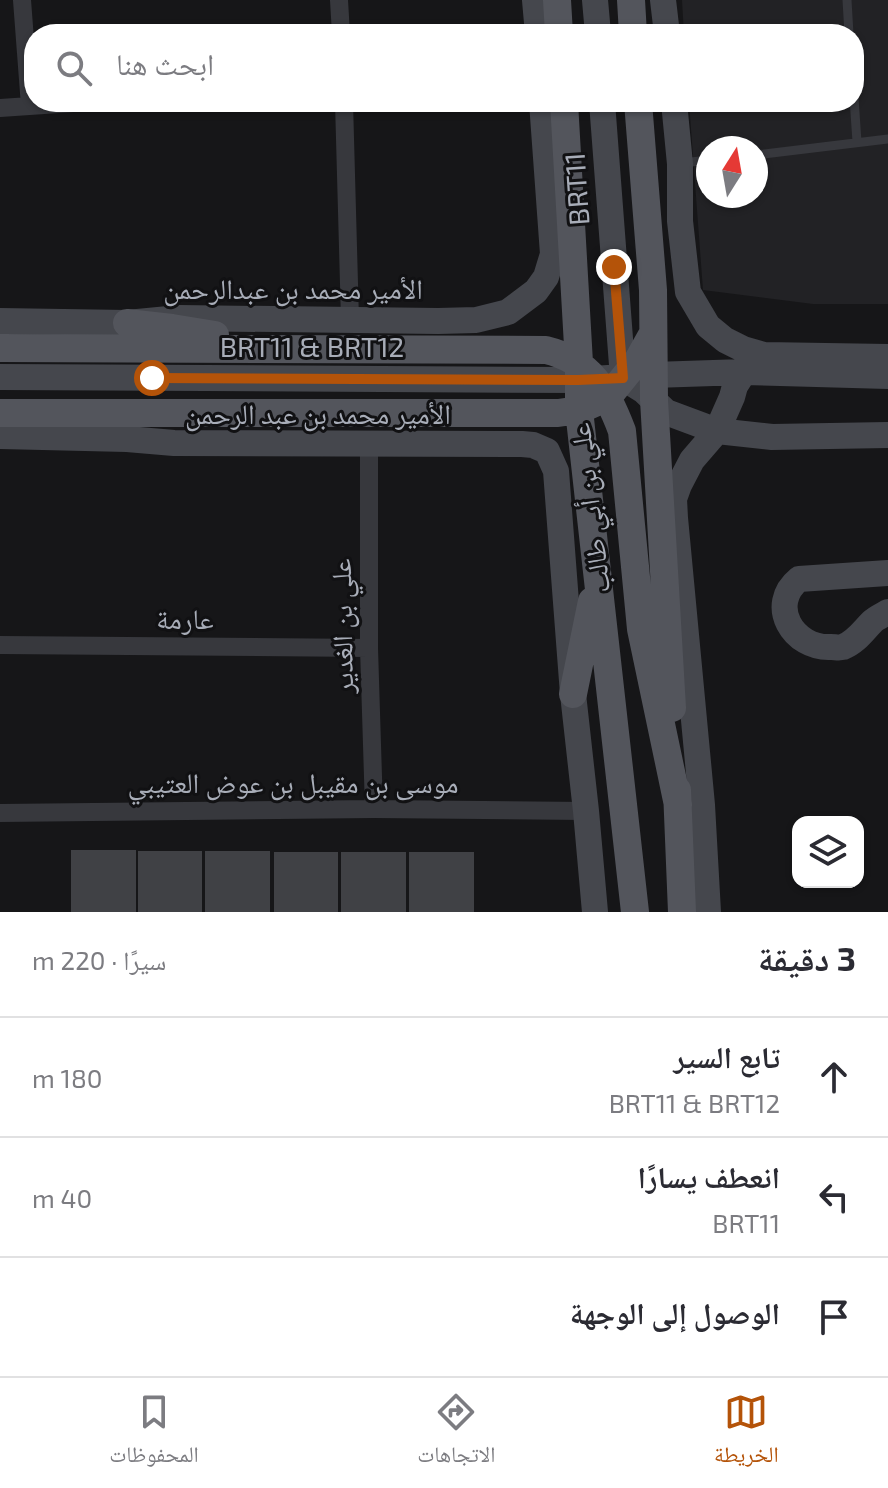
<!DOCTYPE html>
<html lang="ar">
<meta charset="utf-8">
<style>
body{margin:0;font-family:"Exo 2","Noto Naskh Arabic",sans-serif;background:#f7f7f7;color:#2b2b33;direction:rtl}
.controls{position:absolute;right:24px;bottom:24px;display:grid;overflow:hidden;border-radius:16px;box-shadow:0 2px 6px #0004}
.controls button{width:72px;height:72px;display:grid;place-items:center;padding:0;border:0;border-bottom:2px solid #e1e1e2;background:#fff;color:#2b2b33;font:40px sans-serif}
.compass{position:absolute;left:696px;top:136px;width:72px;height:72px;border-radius:50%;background:#fff;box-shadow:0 2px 6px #0004;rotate:11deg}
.stop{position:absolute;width:24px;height:24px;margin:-18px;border:6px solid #b45309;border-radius:50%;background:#fff}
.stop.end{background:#b45309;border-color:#fff;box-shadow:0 2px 8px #0008}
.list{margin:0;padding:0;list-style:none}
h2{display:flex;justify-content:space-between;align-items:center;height:104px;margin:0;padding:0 32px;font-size:34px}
h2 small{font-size:26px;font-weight:400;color:#7c7c81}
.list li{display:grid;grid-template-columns:52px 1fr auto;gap:24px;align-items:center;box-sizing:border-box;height:120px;padding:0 32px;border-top:2px solid #e1e1e2}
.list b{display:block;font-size:30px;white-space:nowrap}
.list p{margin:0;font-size:26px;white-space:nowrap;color:#7c7c81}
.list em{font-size:26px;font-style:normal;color:#7c7c81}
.icon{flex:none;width:44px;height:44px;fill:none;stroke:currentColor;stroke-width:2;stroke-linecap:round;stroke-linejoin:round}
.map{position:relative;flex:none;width:888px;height:912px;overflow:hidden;direction:ltr}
.search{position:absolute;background:#fff;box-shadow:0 2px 6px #0004;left:24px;right:24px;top:24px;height:88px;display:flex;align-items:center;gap:20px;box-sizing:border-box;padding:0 28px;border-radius:32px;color:#7c7c81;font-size:30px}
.sheet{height:464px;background:#fff}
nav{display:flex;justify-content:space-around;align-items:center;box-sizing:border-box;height:112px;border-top:2px solid #e1e1e2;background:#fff;font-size:22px;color:#7c7c81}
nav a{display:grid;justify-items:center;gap:4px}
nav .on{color:#b45309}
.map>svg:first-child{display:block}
.built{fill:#222225;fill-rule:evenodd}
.building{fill:#404145}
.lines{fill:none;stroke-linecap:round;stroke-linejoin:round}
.lane{stroke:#37383d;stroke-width:9}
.street{stroke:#37383d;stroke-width:18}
.secondary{stroke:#45474d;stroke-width:26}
.primary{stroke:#53555c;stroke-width:28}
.route{stroke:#b45309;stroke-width:10}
.labels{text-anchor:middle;stroke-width:6;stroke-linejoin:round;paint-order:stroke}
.street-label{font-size:28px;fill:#a8adb8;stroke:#111113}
</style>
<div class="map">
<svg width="888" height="912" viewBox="0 0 888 912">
<rect width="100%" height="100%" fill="#161618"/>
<!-- built -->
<path class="built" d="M682,0H888V304H813L703,290L689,102H854V34H684ZM708,148H756V196H708Z"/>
<!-- building -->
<path class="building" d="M71,850H136V912H71Z
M138,851H202V912H138Z
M205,851H270V912H205Z
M274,852H338V912H274Z
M341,852H406V912H341Z
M409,852H474V912H409Z"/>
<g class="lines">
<!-- lane -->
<path class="lane" d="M847,0L849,34
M854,98L857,142
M756,155L888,139
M683,163L708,160"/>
<!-- street -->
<path class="street" d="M22,0L30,106
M339,0L341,34
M344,102L350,320
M0,108L88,102
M369,443V648L374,809
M0,645L369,648
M0,813L374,809L586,811"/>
<!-- secondary -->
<path class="secondary" d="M535,0L538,34
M595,0L598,34
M663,0L667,34
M602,102L623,378L644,391L666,412L717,431L772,437L888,435
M674,102L680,164V221L688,292L708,326L725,340L743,349L764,355L888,357
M0,321L127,323L179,318L438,321L476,320L508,312L536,291L546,277L553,254L542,102
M0,377L578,380L653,375L744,372
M0,436L127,439L174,443L522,444L533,445L547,451L556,471L573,694L586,811L595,912
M888,573L799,579C767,605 793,649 831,647C835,647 839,648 843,647C856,642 863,631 872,622C876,618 883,615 888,612
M708,912L702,805L675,518L674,499L679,485L692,460L717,431L732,397L735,386L744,372L888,376"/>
<!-- primary -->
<path class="primary" d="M557,0L559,34
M631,0L633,34
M564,102L579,363V410L635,912
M638,102L653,290L654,400L672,708
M127,323L172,328L215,335
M0,348L546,350C591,361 607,391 622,431L641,629L678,805
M0,413H558L579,410L608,397L638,360L652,335
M573,694L592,601
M677,790L682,912"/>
</g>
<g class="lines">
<!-- route -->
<path class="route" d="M152,378L578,380L623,378L614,267"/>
</g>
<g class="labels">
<!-- street labels -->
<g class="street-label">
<text transform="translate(577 189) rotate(-94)" y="10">BRT11</text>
<text x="293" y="299">الأمير محمد بن عبدالرحمن</text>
<text x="312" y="357">BRT11 &amp; BRT12</text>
<text x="318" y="424">الأمير محمد بن عبد الرحمن</text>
<text transform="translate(590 508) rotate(-97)" y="10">علي بن أبي طالب</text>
<text x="185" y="629">عارمة</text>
<text transform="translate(342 626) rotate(-91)" y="10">علي بن الغدير</text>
<text x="293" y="793">موسى بن مقيبل بن عوض العتيبي</text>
</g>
</g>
</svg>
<div class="controls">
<button><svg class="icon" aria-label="layers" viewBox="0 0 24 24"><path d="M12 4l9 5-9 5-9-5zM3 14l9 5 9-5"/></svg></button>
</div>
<svg class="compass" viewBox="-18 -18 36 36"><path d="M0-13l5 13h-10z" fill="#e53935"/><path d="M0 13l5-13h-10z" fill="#7c7c81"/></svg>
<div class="stop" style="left:152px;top:378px"></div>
<div class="stop end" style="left:614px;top:267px"></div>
<div class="search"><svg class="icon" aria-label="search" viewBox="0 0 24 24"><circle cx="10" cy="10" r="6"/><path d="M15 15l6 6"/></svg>ابحث هنا</div>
</div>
<section class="sheet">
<h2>3 دقيقة<small>سيرًا · 220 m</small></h2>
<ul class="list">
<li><svg class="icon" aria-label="ahead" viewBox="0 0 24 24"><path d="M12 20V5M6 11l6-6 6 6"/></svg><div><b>تابع السير</b><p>BRT11 &amp; BRT12</p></div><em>180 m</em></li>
<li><svg class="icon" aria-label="left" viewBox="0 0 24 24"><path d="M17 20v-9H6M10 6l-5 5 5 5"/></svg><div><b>انعطف يسارًا</b><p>BRT11</p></div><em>40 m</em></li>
<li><svg class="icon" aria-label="arrive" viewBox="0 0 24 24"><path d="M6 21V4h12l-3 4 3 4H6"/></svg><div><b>الوصول إلى الوجهة</b></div></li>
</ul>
</section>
<nav>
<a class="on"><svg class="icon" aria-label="map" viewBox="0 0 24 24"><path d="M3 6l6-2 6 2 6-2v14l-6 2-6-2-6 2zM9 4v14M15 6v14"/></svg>الخريطة</a>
<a><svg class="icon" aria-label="directions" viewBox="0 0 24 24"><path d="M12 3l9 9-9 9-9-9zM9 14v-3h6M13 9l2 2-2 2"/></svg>الاتجاهات</a>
<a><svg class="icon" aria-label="saved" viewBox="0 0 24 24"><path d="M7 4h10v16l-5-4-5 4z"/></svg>المحفوظات</a>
</nav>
